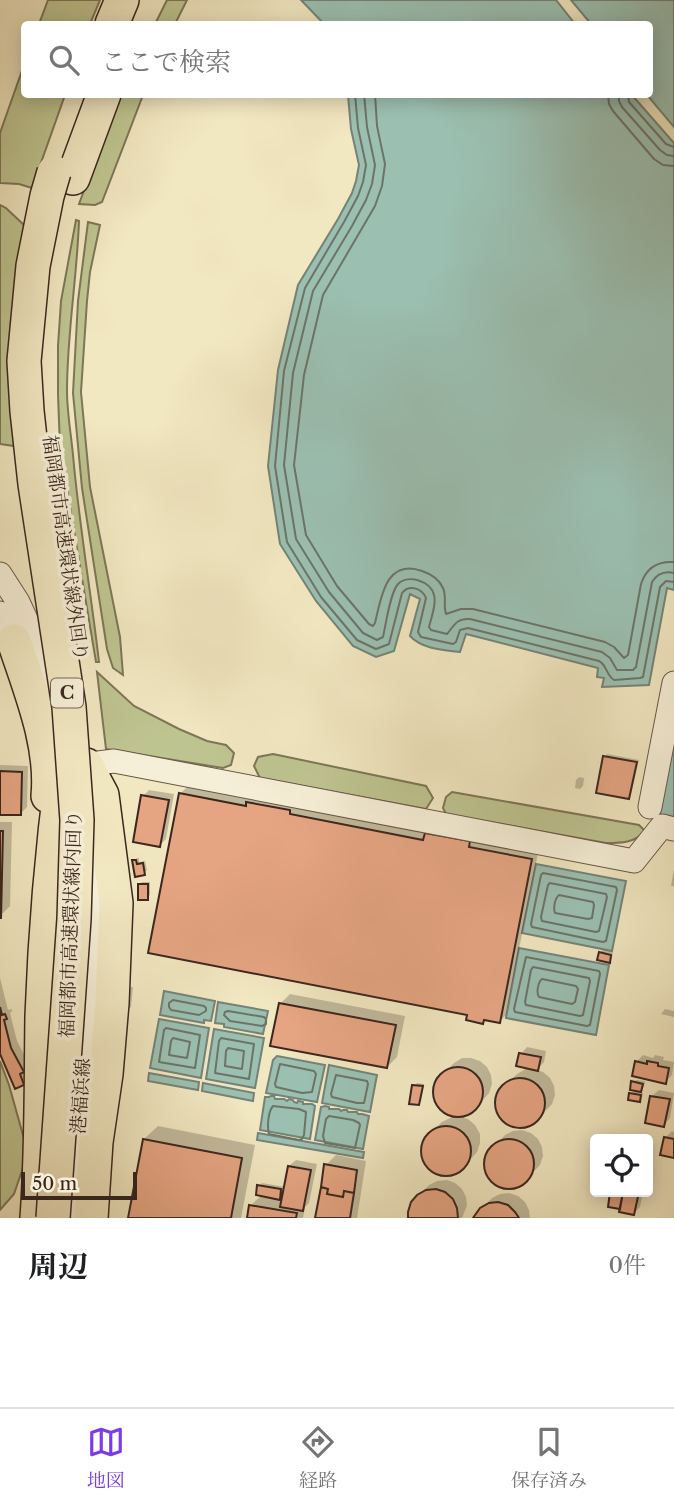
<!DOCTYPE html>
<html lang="ja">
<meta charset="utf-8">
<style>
body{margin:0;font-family:"Libre Caslon Text","Noto Serif JP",serif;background:#f2f2f2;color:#202124}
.controls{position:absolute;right:21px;bottom:21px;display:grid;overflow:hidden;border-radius:7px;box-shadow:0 4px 18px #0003}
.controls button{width:63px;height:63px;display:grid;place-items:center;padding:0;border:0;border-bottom:2px solid #e0e0e0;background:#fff;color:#202124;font:35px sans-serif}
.scale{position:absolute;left:21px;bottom:18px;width:116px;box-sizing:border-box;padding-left:7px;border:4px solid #3c271f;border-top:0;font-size:19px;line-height:24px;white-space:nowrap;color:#3c271f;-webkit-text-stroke:5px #f6efd7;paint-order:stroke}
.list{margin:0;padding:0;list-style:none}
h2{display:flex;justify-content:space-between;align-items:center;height:91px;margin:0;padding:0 28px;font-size:30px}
h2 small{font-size:23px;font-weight:400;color:#757577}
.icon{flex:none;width:38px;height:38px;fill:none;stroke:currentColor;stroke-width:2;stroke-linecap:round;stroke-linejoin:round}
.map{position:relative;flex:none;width:674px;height:1218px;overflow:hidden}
.search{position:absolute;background:#fff;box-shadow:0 4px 18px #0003;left:21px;right:21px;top:21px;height:77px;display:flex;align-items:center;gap:18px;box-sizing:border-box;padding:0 24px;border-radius:7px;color:#757577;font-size:26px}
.sheet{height:189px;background:#fff}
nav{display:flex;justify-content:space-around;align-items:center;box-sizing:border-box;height:98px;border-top:2px solid #e0e0e0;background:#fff;font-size:19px;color:#757577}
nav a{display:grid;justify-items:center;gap:4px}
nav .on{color:#7c3aed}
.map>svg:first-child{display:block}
.green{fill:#bec490;stroke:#7d7658;stroke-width:2}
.water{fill:#9bc0b2;stroke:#758377;stroke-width:2}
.shadow{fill:#0003}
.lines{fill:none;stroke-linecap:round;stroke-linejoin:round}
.shore{stroke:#6c7468;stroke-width:2}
.building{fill:#e5a482;stroke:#3c271f;stroke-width:2}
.minor-casing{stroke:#695748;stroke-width:25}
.highway-casing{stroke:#3c271f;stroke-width:36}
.minor{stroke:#f6efd7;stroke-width:23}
.highway{stroke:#f1e7c1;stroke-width:33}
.highway-bridge-casing{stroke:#3c271f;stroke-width:36;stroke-linecap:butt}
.highway-bridge{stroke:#f1e7c1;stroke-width:33}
.labels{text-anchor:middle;stroke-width:7;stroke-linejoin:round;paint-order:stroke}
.shield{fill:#f6efd7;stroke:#746356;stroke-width:2}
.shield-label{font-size:18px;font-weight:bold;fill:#3c271f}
.street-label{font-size:19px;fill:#3c271f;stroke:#f6efd7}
</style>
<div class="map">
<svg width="674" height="1218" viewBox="0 0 674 1218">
<rect width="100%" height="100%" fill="#f1e7c1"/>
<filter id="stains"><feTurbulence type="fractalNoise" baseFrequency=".00286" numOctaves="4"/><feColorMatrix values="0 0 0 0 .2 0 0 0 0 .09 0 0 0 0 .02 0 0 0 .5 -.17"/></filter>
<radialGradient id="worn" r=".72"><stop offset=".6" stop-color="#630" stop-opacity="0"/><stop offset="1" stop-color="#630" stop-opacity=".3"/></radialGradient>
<!-- green -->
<path class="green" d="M48,0H100L90,24H39Z
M167,0H187L175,24H155Z
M24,65V94L65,95L32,188L19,184L0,183V133Z
M119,95H143L102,202L95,205L79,204Z
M0,205L6,208L25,226L12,413L14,446L0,444Z
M76,220L79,221C77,278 67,334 67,391C67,412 71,434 73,455C79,524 91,593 99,662H96L60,447L58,395V346L61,301Z
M88,222L100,225L90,272L87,301L81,392L90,487L120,637L123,675L113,668L107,649L82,488L73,393L78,301Z
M97,672L134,706L179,729L207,741L226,745L234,753L231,765L223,768L106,749Z
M273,754L426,786L433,798L426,809L260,778L254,766L258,757Z
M452,792L639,825L645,831C635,843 621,843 606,843L446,814L443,808L446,797Z
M0,1061L9,1085L28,1153L14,1194L0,1210Z"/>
<!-- water -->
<path class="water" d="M301,0H556L575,24H324Z
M571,0H674V127L647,95L650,94V24H591Z
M348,95H632L674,143V590L667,588L649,685L602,687L604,678L597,677L598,668L466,634L460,652C443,650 422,649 410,636L420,599L410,594L394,651L376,657L353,646L316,601L280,544L268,466L278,370L298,285L338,219L352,193L356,181L359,165L351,129Z
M674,720V818L655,814Z
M536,864L626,881L612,951L522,933Z
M519,948L609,965L596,1035L506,1018Z
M164,991L215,1001L211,1021L204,1020V1023L160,1015Z
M218,1002L268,1011L263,1034L224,1027V1024L215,1023Z
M159,1019L209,1028L201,1078L150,1068Z
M214,1029L264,1038L255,1088L206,1079Z
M277,1056L325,1065L317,1102L266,1093L273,1060Z
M329,1065L377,1075L370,1112L322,1103Z
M149,1073L199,1082L198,1090L148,1081Z
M203,1083L254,1093L253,1101L202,1091Z
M271,1096H274L275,1099H284L287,1101L289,1099L293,1100L294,1102L297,1103L298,1101L303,1102V1104H312L315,1106L310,1139L260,1130L265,1097H269Z
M325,1106L329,1107V1109H339L341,1111L343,1110H347L348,1112H357L358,1114H362L369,1116L363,1149L315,1140L321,1107Z
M258,1133L364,1152L363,1158L257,1140Z"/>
<!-- shadow -->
<path class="shadow" d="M607,754L639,760L631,794L629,797L605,756Z
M0,765L28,766L27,807L20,814L0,813Z
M579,777L584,778L583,786L580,789L575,788L576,780Z
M187,787L251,799L254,796L296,804L295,808L427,833L433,827L538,853L506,1015L500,1021L486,1019L483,1022L469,1014L181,793Z
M149,790L174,794L166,839L160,845L143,796Z
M0,822H12L10,906L0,916Z
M137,858H139V862L145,861L147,870L144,873L134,861Z
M674,869V886H671Z
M142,882H150V895L147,898L139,885Z
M603,950L613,952L612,958L609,961L600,953Z
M0,978L8,1010L12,1009V1011L10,1013L17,1041L29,1064L30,1077L23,1083L0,1050Z
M118,986L133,987L131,1007L125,1013Z
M290,994L405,1016L397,1057L387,1067L280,1004Z
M665,1009L674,1011V1017L661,1014Z
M527,1047L546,1051L544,1062L537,1070L543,1072L550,1078L554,1086L555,1095L552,1104L535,1122L527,1126L518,1127L509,1124L502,1118L498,1110L497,1101L500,1092L506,1085L517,1074L529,1067L521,1054Z
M643,1055L653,1058L655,1055L664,1057L663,1060L674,1062L672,1075L665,1082L636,1062Z
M462,1058H471L480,1061L487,1067L491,1075L492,1084L489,1093L483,1100L472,1111L460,1117L468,1119L475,1125L480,1134V1143L477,1152L461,1170L452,1174L443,1175L434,1172L427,1166L423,1158L422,1149L425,1140L431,1132L442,1122L454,1116L446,1113L439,1107L435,1099L434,1090L437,1081L443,1074L454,1063Z
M636,1080L645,1081L644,1087L638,1092L643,1093L642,1098L640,1100L631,1094L636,1089L633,1082Z
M417,1083L424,1084L421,1101L419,1104L414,1086Z
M659,1090L674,1093L670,1118L664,1125L652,1096Z
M158,1126L255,1145L241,1218H129L144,1139Z
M522,1130L531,1133L538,1139L542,1147L543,1156L540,1165L523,1183L515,1187L506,1188L497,1185L490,1179L486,1171L485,1162L488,1153L505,1135L513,1131Z
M672,1131L674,1132V1156L665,1138Z
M336,1155L366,1161L357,1218H317L326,1165Z
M296,1160L317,1164L309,1203L305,1207L303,1218H248L250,1206L262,1195L259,1186L262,1183L285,1187L289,1166Z
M447,1180L455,1183L462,1189L466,1197L467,1206L462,1218H410L418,1196L429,1185L437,1181Z
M612,1192H643L640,1207L634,1213L622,1208L610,1206Z
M509,1193L518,1196L525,1202L529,1210L530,1218H474L492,1198L500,1194Z"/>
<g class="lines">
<!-- shore -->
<path class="shore" d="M355,94L358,128L366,165L363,182L358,196L344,222L305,288L284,371L275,466L287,542L321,597L357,640L376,649L389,644L402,593C409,584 422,588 426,598L418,632L421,637L453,644L456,642L460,630L468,628L599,661C607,665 606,675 614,680L640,678L643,677L660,587L666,581L674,582
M364,94L367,127L375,165L372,184L366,200L352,226L313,291L293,373L284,465L296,539L329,592L363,633L377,640L383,637C386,624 390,593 398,584C408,574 431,581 434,595C437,604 431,618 429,627L431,630L447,634C454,626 456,618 470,619L602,652L610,658L617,670H633L636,667L652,582C657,574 665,571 674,573
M375,94L377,126L385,164L382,186L375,206L323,295L304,375L294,465L306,535L337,586L369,624L373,626L375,623C381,599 385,558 422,571C431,574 439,579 443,588C447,597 443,606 446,614L461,609H473L605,642L614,647L624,658L628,655L641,584C646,568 657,561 674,562
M608,94L609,104L613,111L654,159L663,165L674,166
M619,94V101L622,107L660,150L667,155L674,156
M628,94L629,102L666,144L674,147
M543,873L616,887L617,890L606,941L603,942L532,927L531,924L541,875Z
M550,883L606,894L607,897L599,931L596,932L542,921L541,917L548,885Z
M559,895L593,902L594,905L592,918L588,919L555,913C553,908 555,898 559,895Z
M526,957L599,971L600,974L590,1025L587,1026L515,1012L514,1009Z
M533,967L589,978L590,981L583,1015L580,1016L526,1005L525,1002L531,970Z
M542,979L576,986L578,989L575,1002L572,1004L539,997C536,993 538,982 542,979Z
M173,1000L204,1006L206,1008V1011L199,1015L171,1010L169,1007V1003Z
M228,1011L264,1017L266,1019V1024L262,1026L230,1021L224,1015L225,1012Z
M166,1028L200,1035L195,1068L159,1062L164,1030Z
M173,1038L190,1042L187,1058L169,1055L171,1041Z
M221,1038L254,1044L249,1079L215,1073L219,1041Z
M228,1048L244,1051L242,1069L225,1066L226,1051Z
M280,1064L314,1071L316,1074L312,1092L302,1093L276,1087L275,1084Z
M336,1075L367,1081L368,1084L364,1103H357L332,1097L331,1094Z
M273,1106L299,1109L306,1112L304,1135L302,1139L299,1140L269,1134C267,1126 268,1112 273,1106Z
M329,1116L353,1120L359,1123L360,1125L355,1148L325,1143L323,1136L326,1119Z"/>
</g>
<!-- building -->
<path class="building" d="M603,756L637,762L629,799L596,793Z
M0,771L22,772L21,815H0Z
M179,793L246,806V802L290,810V814L423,840L425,833L470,841L469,847L532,859L500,1023L484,1020L483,1024L466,1020L467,1015L148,953Z
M141,795L169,800L160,847L133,842Z
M0,831H3L1,918H0Z
M132,860H136L137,864L143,863L145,875L135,877Z
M138,884H148V900H138Z
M599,952L611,955L610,963L597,960Z
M279,1003L396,1025L387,1068L270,1046Z
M0,1007L2,1015L5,1014L7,1019L4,1020L11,1048L24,1072L20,1074L24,1085L15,1089L0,1054Z
M519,1053L541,1057L538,1071L516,1066Z
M635,1061L647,1064V1061L658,1063V1066L669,1068L666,1084L632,1076Z
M433 1092a25 25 0 1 1 50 0a25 25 0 1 1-50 0Z
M495 1103a25 25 0 1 1 50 0a25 25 0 1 1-50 0Z
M631,1081L643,1084L641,1092L630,1090Z
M412,1085L423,1086L419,1105L409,1104Z
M629,1093L641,1095L640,1102L628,1100Z
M650,1096L670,1099L664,1127L645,1123Z
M421 1151a25 25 0 1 1 50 0a25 25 0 1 1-50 0Z
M664,1137L674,1139V1158L660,1155Z
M484 1164a25 25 0 1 1 50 0a25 25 0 1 1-50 0Z
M143,1139L242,1158L231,1218H128Z
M324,1164L357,1170L354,1193L344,1191L343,1197L327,1194L328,1189L321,1187Z
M288,1166L311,1170L303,1211L280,1207Z
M257,1185L281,1189L280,1200L256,1195Z
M321,1187L328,1189L327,1194L343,1197L344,1191L354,1193L350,1218H315Z
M436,1189L445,1192L453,1199L457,1208L458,1218H408V1212L411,1202L417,1195L426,1190Z
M610,1192H623L620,1209L608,1207Z
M623,1192H639L634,1215L619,1212Z
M498,1202L508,1205L515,1212L519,1218H473L480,1208L489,1203Z
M249,1205L297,1213L296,1218H247Z"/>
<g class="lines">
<defs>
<path id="minor" d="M0,574L18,602L57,686
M0,613L20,654
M74,766L114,761L634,861L662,826L674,829
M650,807L674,683
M70,1218C76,1143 82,1069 87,994C90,941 94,888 90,834"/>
<path id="highway" d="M112,24L122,0
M73,178L104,94
M14,641C30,690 53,744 48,796
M86,765L102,795L116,903L112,1003L106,1074L96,1142L91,1218
M37,1218C42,1151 41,1083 42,1016C45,932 52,849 63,766"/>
</defs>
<!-- minor casing -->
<use href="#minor" class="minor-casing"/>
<!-- highway casing -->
<use href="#highway" class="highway-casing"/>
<!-- minor -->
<use href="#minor" class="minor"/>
<!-- highway -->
<use href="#highway" class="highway"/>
<defs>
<path id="highway-bridge" d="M53,1218L74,919L77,820L69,707L35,484L27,411L24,361L33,266L47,196L54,172"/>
</defs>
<!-- highway-bridge casing -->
<use href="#highway-bridge" class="highway-bridge-casing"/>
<!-- highway-bridge -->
<use href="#highway-bridge" class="highway-bridge"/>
</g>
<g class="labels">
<!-- shield labels -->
<rect class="shield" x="51" y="678.5" width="32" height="29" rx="5"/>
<g class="shield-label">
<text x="67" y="699">C</text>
</g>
<!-- street labels -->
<g class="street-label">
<text transform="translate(66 548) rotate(82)" y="7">福岡都市高速環状線外回り</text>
<text transform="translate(70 924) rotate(-88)" y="7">福岡都市高速環状線内回り</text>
<text transform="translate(80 1096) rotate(-86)" y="7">港福浜線</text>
</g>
</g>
<rect width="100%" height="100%" filter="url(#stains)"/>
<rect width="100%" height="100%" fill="url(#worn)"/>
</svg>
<div class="controls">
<button><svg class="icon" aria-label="locate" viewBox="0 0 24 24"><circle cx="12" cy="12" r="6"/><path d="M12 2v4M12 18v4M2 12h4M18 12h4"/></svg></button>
</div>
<div class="scale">50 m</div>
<div class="search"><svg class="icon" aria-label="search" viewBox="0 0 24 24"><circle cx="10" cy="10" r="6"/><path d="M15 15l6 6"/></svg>ここで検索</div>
</div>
<section class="sheet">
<h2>周辺<small>0件</small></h2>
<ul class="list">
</ul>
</section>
<nav>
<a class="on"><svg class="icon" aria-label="map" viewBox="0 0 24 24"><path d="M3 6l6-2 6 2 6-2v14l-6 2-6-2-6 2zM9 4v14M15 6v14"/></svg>地図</a>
<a><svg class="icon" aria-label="directions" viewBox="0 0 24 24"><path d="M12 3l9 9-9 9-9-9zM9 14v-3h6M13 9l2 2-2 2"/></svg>経路</a>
<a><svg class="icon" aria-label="saved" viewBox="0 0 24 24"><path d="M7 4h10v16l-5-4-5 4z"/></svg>保存済み</a>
</nav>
